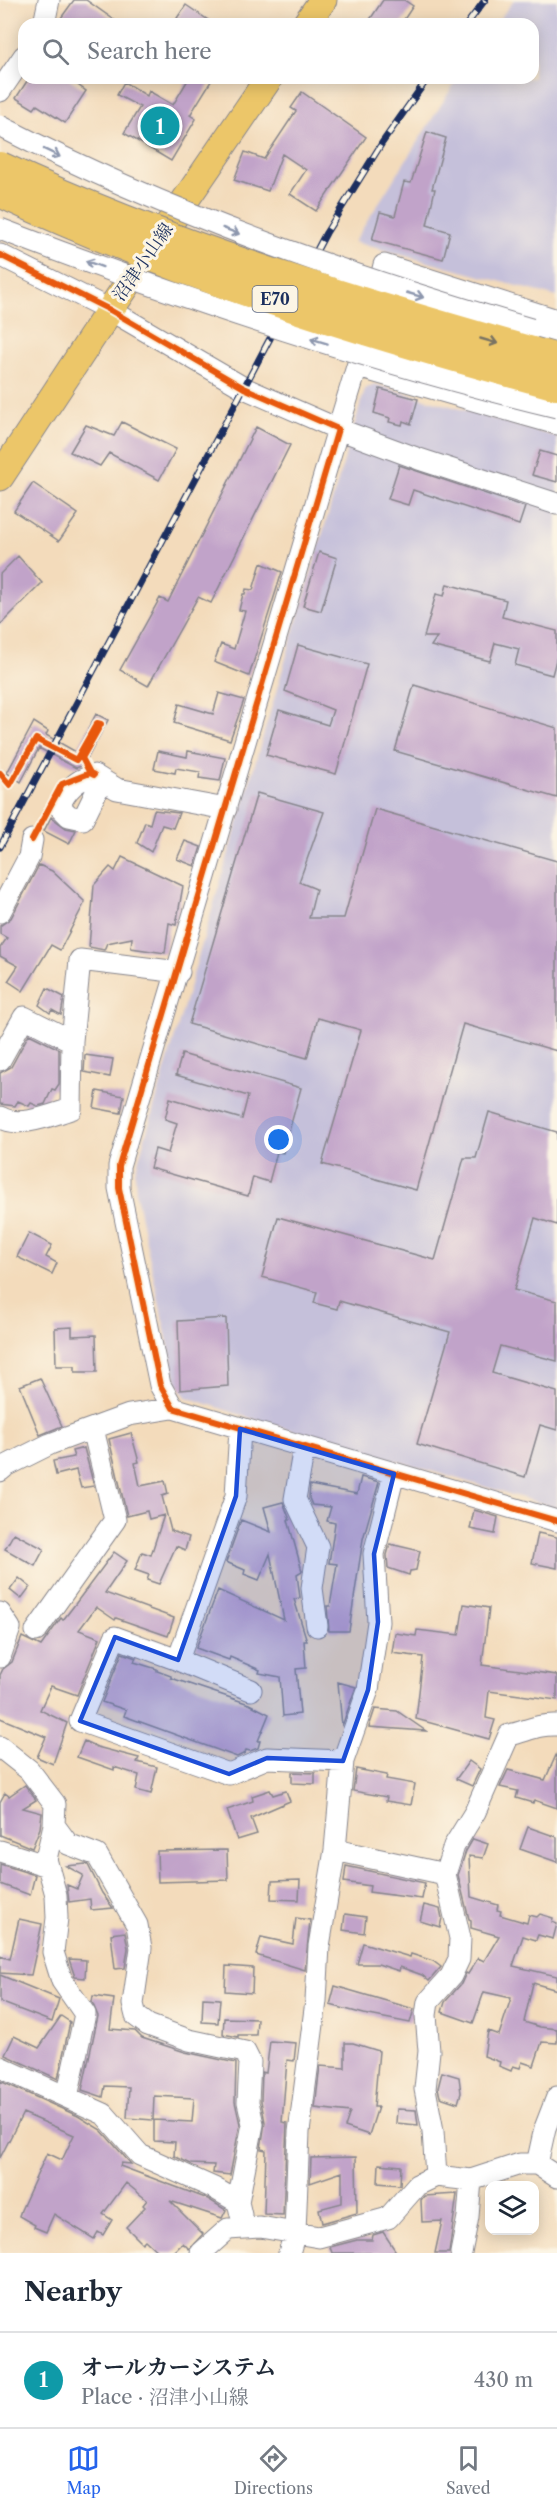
<!DOCTYPE html>
<meta charset="utf-8">
<style>
body{margin:0;font-family:"Libre Caslon Text","Noto Serif JP",serif;background:#f6f6f7;color:#1f2937}
.controls{position:absolute;right:18px;bottom:18px;display:grid;overflow:hidden;border-radius:12px;box-shadow:0 3px 15px #0003}
.controls button{width:54px;height:54px;display:grid;place-items:center;padding:0;border:0;border-bottom:2px solid #e0e1e3;background:#fff;color:#1f2937;font:30px sans-serif}
.you{position:absolute;left:279px;top:1140px;width:21px;height:21px;margin:-15px;border:4px solid #fff;border-radius:50%;background:#1a73e8;box-shadow:0 0 0 9px #1a73e833}
.badge{display:grid;place-items:center;width:39px;height:39px;border-radius:50%;background:#2563eb;color:#fff;font-size:20px;font-weight:700}
.pin{position:absolute;translate:-50% -50%;border:3px solid #fff;box-shadow:0 2px 6px #0006}
.list{margin:0;padding:0;list-style:none}
h2{display:flex;justify-content:space-between;align-items:center;height:78px;margin:0;padding:0 24px;font-size:26px}
h2 small{font-size:20px;font-weight:400;color:#747a83}
.list li{display:grid;grid-template-columns:39px 1fr auto;gap:18px;align-items:center;box-sizing:border-box;height:96px;padding:0 24px;border-top:2px solid #e0e1e3}
.list b{display:block;font-size:22px;white-space:nowrap}
.list p{margin:0;font-size:20px;white-space:nowrap;color:#747a83}
.list em{font-size:20px;font-style:normal;color:#747a83}
.icon{flex:none;width:33px;height:33px;fill:none;stroke:currentColor;stroke-width:2;stroke-linecap:round;stroke-linejoin:round}
.map{position:relative;flex:none;width:557px;height:2253px;overflow:hidden}
.search{position:absolute;background:#fff;box-shadow:0 3px 15px #0003;left:18px;right:18px;top:18px;height:66px;display:flex;align-items:center;gap:15px;box-sizing:border-box;padding:0 21px;border-radius:18px;color:#747a83;font-size:22px}
.sheet{height:174px;background:#fff}
nav{display:flex;justify-content:space-around;align-items:center;box-sizing:border-box;height:84px;border-top:2px solid #e0e1e3;background:#fff;font-size:16px;color:#747a83}
nav a{display:grid;justify-items:center;gap:3px}
nav .on{color:#2563eb}
.map>svg:first-child{display:block}
.industrial{fill:#c5c0da}
.building{fill:#c1a3c9}
.lines{fill:none;stroke-linecap:round;stroke-linejoin:round}
.minor-casing{stroke:#87858c;stroke-width:23}
.major-casing{stroke:#87858c;stroke-width:29}
.path{stroke:#87858c;stroke-width:3;stroke-dasharray:4.5 4.5;stroke-linecap:butt}
.minor{stroke:#fff;stroke-width:21}
.major{stroke:#ecc669;stroke-width:27}
.rail-casing{stroke:#1b2f5e;stroke-width:7}
.rail{stroke:#fcf5e5;stroke-width:4.5;stroke-dasharray:14;stroke-linecap:butt}
.minor-bridge-casing{stroke:#87858c;stroke-width:23;stroke-linecap:butt}
.highway-bridge-casing{stroke:#87858c;stroke-width:34;stroke-linecap:butt}
.minor-bridge{stroke:#fff;stroke-width:21}
.highway-bridge{stroke:#ecc669;stroke-width:32}
.cycleway-casing{stroke:#fcf5e5;stroke-width:10}
.cycleway{stroke:#e8590c;stroke-width:6}
.oneway{stroke:#8d97ae}
.oneway2{stroke:#797363}
.marked{fill:#1d4ed8;fill-opacity:0.2;stroke:#1d4ed8;stroke-width:4.5;stroke-linejoin:round}
.labels{text-anchor:middle;stroke-width:6;stroke-linejoin:round;paint-order:stroke}
.shield{fill:#fcf5e5;stroke:#5e6a86;stroke-width:1.5}
.shield-label{font-size:16px;font-weight:bold;fill:#1b2f5e}
.street-label{font-size:18px;fill:#1b2f5e;stroke:#fcf5e5}
</style>
<div class="map">
<svg width="557" height="2253" viewBox="0 0 557 2253">
<rect width="100%" height="100%" fill="#fcf5e5"/>
<filter id="ink" filterUnits="userSpaceOnUse"><feTurbulence type="fractalNoise" baseFrequency=".0167" numOctaves="2"/><feDisplacementMap in="SourceGraphic" scale="12" xChannelSelector="R" yChannelSelector="G"/><feConvolveMatrix kernelMatrix="1 2 1 2 8 2 1 2 1" color-interpolation-filters="sRGB"/></filter>
<filter id="wash" filterUnits="userSpaceOnUse"><feTurbulence type="fractalNoise" baseFrequency=".008" numOctaves="4" result="noise"/><feDisplacementMap in="SourceGraphic" scale="24" xChannelSelector="R" yChannelSelector="G"/><feGaussianBlur stdDeviation="1.35" result="paint"/><feColorMatrix in="noise" values="0 0 0 0 0 0 0 0 0 0 0 0 0 0 0 0 0 1.4 0 .05"/><feComposite in="paint" operator="in"/></filter>
<g filter="url(#wash)">
<rect width="100%" height="100%" fill="#f3dbbb"/>
<!-- industrial -->
<path class="industrial" d="M514,0H557V297L354,242L458,78H533V24H496Z
M374,384L557,437V1508L253,1419L186,1397L176,1381L136,1195L135,1172L365,389Z"/>
<g id="blocks">
<!-- building -->
<path class="building" d="M74,0H86L120,24H70L61,18Z
M383,0H404L413,6L401,24H367Z
M186,5L214,24H185L177,18Z
M29,78H68L86,91L65,123L37,105L34,109L16,98Z
M189,78H213L190,115L196,119L171,161L124,133L140,107L117,95L124,82L147,96L149,91L173,105Z
M302,92L366,137L316,211L290,194L306,170L282,154L268,191L234,180L245,152L264,159L296,111L291,108Z
M427,132L446,138L432,189H435L427,225L450,232L443,259L372,240L380,212L395,216L404,182L411,183Z
M380,389L418,399L411,424L403,421L402,425L389,422L390,418L374,413Z
M122,422L176,449L159,480L109,453L100,466L70,452L86,425L114,436Z
M256,427L290,445L211,603L198,597L148,686L120,670L160,598L168,602Z
M540,451L557,456V482L532,475Z
M399,465L525,507L519,525L413,490L408,505L388,499Z
M33,483L78,514L59,541L14,511Z
M319,552L337,558L321,611L303,606Z
M18,556L42,583L0,625V574Z
M261,563L282,572L249,676L214,662L221,644L234,649L245,611L239,610L243,594H245L246,589L253,590Z
M447,584L506,600L502,617L557,631V656L552,675L515,665L519,649L495,643L490,661L431,646L437,637H424L436,594L444,596Z
M298,645L367,664L336,774L266,755L279,710L328,725L333,710L285,691Z
M414,685L557,728V798L395,751Z
M219,693L244,700L230,740L174,723L179,704L213,714Z
M96,714L108,720L84,765L76,768L39,748L21,782L7,773L34,722L48,731L46,735L76,752Z
M158,751L187,757L188,751L225,758L220,781L199,778L200,772L176,768L175,773L154,769Z
M257,793L324,812L299,882L316,889L309,918H344L375,809L557,861V1051L463,1024L416,1190L322,1164L361,1030L318,1018L307,1058L189,1024Z
M154,810L179,813L173,828L162,825L151,852L137,843L145,822L150,824Z
M51,817L66,828L76,830L69,844L44,831Z
M185,841L201,847L195,866L177,859Z
M122,857L183,886L176,925L169,923L165,953L131,948L132,938L107,943L104,950L89,947L94,885L110,867L115,871Z
M39,865L52,871L85,902L60,950L51,945L23,991L8,981L18,966L0,956V948L7,938L0,934V926L11,918Z
M47,988L64,997L61,1015L52,1010L50,1013L39,1005Z
M29,1034L59,1049V1084L55,1090L52,1089L45,1104L38,1106L31,1103L29,1106L18,1101L15,1106L0,1104V1073L11,1067Z
M182,1054L301,1088L283,1153L277,1152L269,1182L253,1177L248,1196L150,1168L155,1149L168,1153L177,1123L165,1119L170,1098L242,1119L248,1096L176,1075Z
M85,1055L113,1059L110,1077L84,1072Z
M97,1091L124,1096L121,1113L94,1108Z
M489,1112L557,1132V1225L535,1218L514,1290L557,1301V1361L500,1346L492,1373L557,1392V1430L540,1425L525,1477L417,1444L450,1332L339,1301L337,1309L314,1303L317,1292L262,1277L278,1217L435,1260L464,1158H476Z
M29,1233L52,1245L46,1257L57,1263L52,1274L17,1257Z
M226,1318L228,1386L180,1390L178,1321Z
M72,1327V1336L96,1335L97,1372H75V1366H56L55,1328Z
M40,1378L62,1426L40,1435L20,1386Z
M131,1433L139,1462L135,1463L140,1486L165,1481L168,1494L162,1496L171,1531L189,1537L185,1550L176,1546L159,1584L147,1580L149,1575L135,1570L142,1552L151,1555L164,1515L149,1519L147,1511L127,1516L109,1439Z
M84,1448L94,1486L81,1488L76,1470L56,1475L53,1461L74,1457L72,1451Z
M361,1477L379,1482L363,1539L349,1631H329L327,1606H330L337,1564L329,1563L335,1523L327,1521L331,1507L312,1505L309,1498L310,1485L357,1494Z
M283,1502L290,1520H288L302,1571L297,1574L300,1598L294,1599L307,1641H304L306,1668L296,1669L300,1714L283,1716L280,1677L259,1673L260,1670L230,1657L229,1660L196,1648L218,1590L284,1620L270,1554L259,1580L244,1574L245,1570L226,1562L241,1520L271,1532L264,1507Z
M474,1510L498,1517L495,1534L470,1529Z
M14,1533L44,1549L35,1566L5,1549Z
M538,1533L557,1537V1568L532,1563Z
M390,1544L420,1551L416,1570L410,1571L409,1575L388,1568L387,1555Z
M114,1552L127,1561L105,1593L174,1618L168,1636L116,1618L115,1620L96,1607L79,1630L100,1638L77,1695L51,1686L40,1710L67,1723L53,1764L37,1757L46,1737L0,1718V1675L3,1669L12,1662L22,1637L41,1646L61,1618L63,1620L73,1607Z
M19,1578L30,1587L21,1599L10,1590Z
M464,1604L489,1608L482,1665L557,1675V1700L489,1691L486,1718L495,1720L489,1739L416,1719L423,1657L392,1653L395,1633L416,1636L417,1630L459,1635Z
M122,1653L136,1658L134,1662L157,1669V1671L171,1676V1678L249,1704L269,1714L258,1741H260L258,1748L250,1751L246,1750L245,1753L237,1757L124,1716L126,1710L102,1702Z
M338,1682L356,1687L342,1726Z
M375,1709L397,1711L426,1731L369,1727Z
M84,1741L97,1747L139,1758L137,1762L157,1767L151,1794L136,1790L139,1775L114,1767V1770L77,1757Z
M557,1753V1808L534,1800L533,1803L516,1798L518,1791L500,1787L508,1770L545,1780Z
M469,1761L480,1769L472,1786L456,1779Z
M356,1769L387,1775L386,1779L415,1784L411,1805L386,1801L387,1797L353,1791Z
M292,1772L315,1773V1784L292,1783Z
M25,1785L36,1800L23,1808L42,1813L40,1828L32,1848L0,1835V1802L5,1793L9,1796Z
M270,1790L273,1795L286,1791L290,1801L251,1818L257,1834L237,1840L227,1810L253,1801L252,1796Z
M528,1827L557,1837V1862L520,1849Z
M473,1839L488,1844L483,1858L469,1856L471,1897L498,1905L497,1910L501,1911L500,1915L527,1923L529,1915L537,1917L540,1914L553,1918L552,1922L557,1924L553,1939L538,1935L536,1940L523,1936L513,1966L557,1976V1990L533,1983L524,2022L540,2027L557,2029V2043L542,2042L534,2066L522,2062L520,2068L513,2066L511,2071L499,2066L500,2062L484,2056L488,2031L499,2035L511,1998L484,1992L473,2023L442,2012L445,2002L461,1984L466,1973L468,1974L478,1958L484,1961L499,1936L471,1928V1920L469,1919L458,1875L466,1851Z
M227,1850L228,1880L158,1882L157,1851Z
M0,1864L35,1875L30,1895L0,1884Z
M86,1864L88,1865L102,1893L113,1908L91,1910L90,1899L69,1902L67,1885L77,1889L83,1875L66,1866Z
M346,1866L425,1883L422,1899L369,1892L370,1886L344,1882Z
M300,1880L299,1900L271,1899L272,1881Z
M424,1905L440,1909L442,1918L440,1927L420,1921Z
M345,1914L366,1917L364,1933L343,1930Z
M296,1918L310,1920L305,1970L256,1955L261,1937L293,1944Z
M19,1919L42,1924L31,1975L0,1973V1956L10,1959Z
M125,1932L128,1948L125,1968L115,1969L111,1934Z
M363,1943L410,1957L411,1954L433,1961L441,1967L429,1981L422,1975L400,1967L399,1971L378,1964H357Z
M69,1959L86,1960L85,1978L75,1977Z
M226,1966L253,1968L252,1993L225,1991Z
M0,1975L59,1999L52,2022L0,2002Z
M335,1986L414,2009L410,2023L364,2014L330,2005Z
M93,1996L114,1999L110,2029L135,2031L142,2038L185,2052L236,2063L235,2102L240,2124L230,2175L213,2173L214,2165L191,2164L174,2156L175,2142L154,2141V2120L192,2122L194,2098L154,2096L153,2120L127,2118L129,2087L105,2086L103,2097L82,2090L98,2016L92,2002Z
M203,1998L220,1999L218,2023L202,2022Z
M61,2016L70,2022L58,2079L5,2055L14,2036L39,2048Z
M224,2018L257,2019L256,2035H238V2037L223,2034Z
M270,2041L296,2043L294,2061L287,2060L282,2122L287,2123L283,2215L264,2214L266,2150L261,2149L265,2122L261,2101L262,2072L266,2073Z
M345,2043H353L379,2051L374,2107H378L369,2135L345,2127L350,2112L315,2108L320,2066L345,2068Z
M442,2072L459,2077L461,2093L458,2103L440,2097L438,2088Z
M0,2081L78,2116L101,2130L131,2164L121,2163L120,2166L208,2199L226,2210L222,2218L170,2201L203,2234L189,2249L183,2243L173,2253H159L145,2240L142,2243L126,2227L145,2207L143,2205L147,2200L126,2183L103,2214L112,2220L103,2235L98,2232L94,2239L54,2214L46,2232L34,2227L35,2225L19,2216L21,2210L47,2153L62,2160L74,2135L23,2113L0,2158Z
M397,2109L416,2110L418,2125L396,2123Z
M356,2157L357,2213L322,2223L319,2209L342,2203V2172L310,2183L311,2158Z
M379,2164L401,2166L400,2185L378,2183Z
M457,2194L449,2253H435L442,2221L422,2222L421,2200L424,2196Z
M383,2232L397,2253H332L330,2247L357,2240H372L373,2235Z"/>
</g>
</g>
<g filter="url(#ink)">
<use href="#blocks" fill-opacity="0" stroke="#87858c" stroke-width="1.5"/>
<g class="lines">
<defs>
<path id="minor" d="M44,24L49,0
M0,91L24,56
M0,255L110,310L244,388L338,429L119,1166V1188L160,1385L173,1408L557,1521
M376,298L384,265L557,320
M531,329L557,337
M366,337L338,429L419,459L557,504
M358,367L557,424
M102,780L83,819L69,816L59,806C67,789 76,780 94,775L117,789L226,809
M0,912L29,857L32,840
M0,1060L24,1017L72,1041
M0,1117C19,1129 51,1115 71,1109L72,1041L80,960L179,972
M304,1447L295,1499L318,1547L312,1588L317,1626
M0,1471L6,1466L50,1444L129,1415L173,1408
M0,1613L10,1628L0,1657
M36,1631L115,1520L93,1429
M178,1660L236,1496L240,1429
M251,1690L178,1660L115,1637L80,1721L229,1774L267,1758L343,1761
M0,1747L29,1770L55,1804L54,1825L46,1859L56,1895L57,1918L53,1952L62,1981L85,2014L67,2097
M54,1825L68,1844L97,1855L137,1925L141,1948L133,2004L136,2016L148,2025L189,2040L245,2052L250,2062L248,2102L253,2124L238,2202
M335,1850L445,1874
M0,1851L48,1866
M0,2067L104,2114L140,2155L214,2188L238,2202L241,2215
M537,2164L545,2128L557,2097
M436,2176L433,2131L425,2089L429,2051L426,2015L428,2002L451,1976L459,1959L460,1938L445,1874L454,1846L475,1812L509,1735C527,1731 538,1724 557,1725
M201,2253L228,2229L260,2227L319,2237L388,2218L417,2185L436,2176L471,2180L520,2164H537L557,2177
M289,2253L295,2232L299,2132L316,2001L319,1946L335,1850L343,1761L368,1690L378,1622L374,1554L394,1474
M461,2253L468,2217L471,2180"/>
<path id="major" d="M306,24L323,0
M0,477L110,310L269,78"/>
</defs>
<!-- minor casing -->
<use href="#minor" class="minor-casing"/>
<!-- major casing -->
<use href="#major" class="major-casing"/>
<!-- path -->
<path class="path" d="M0,773L10,785L36,739L76,760L97,723L101,724L82,758L83,761"/>
<!-- minor -->
<use href="#minor" class="minor"/>
<!-- major -->
<use href="#major" class="major"/>
<defs>
<path id="rail" d="M467,24L485,0
M0,847L326,233L382,143L428,78"/>
</defs>
<!-- rail casing -->
<use href="#rail" class="rail-casing"/>
<!-- rail -->
<use href="#rail" class="rail"/>
<defs>
<path id="minor-bridge" d="M0,126C172,215 346,275 531,329
M0,229C182,299 368,362 557,407"/>
<path id="highway-bridge" d="M0,168C178,251 368,307 557,360
M0,191C178,274 367,333 557,384"/>
</defs>
<!-- minor-bridge casing -->
<use href="#minor-bridge" class="minor-bridge-casing"/>
<!-- highway-bridge casing -->
<use href="#highway-bridge" class="highway-bridge-casing"/>
<!-- minor-bridge -->
<use href="#minor-bridge" class="minor-bridge"/>
<!-- highway-bridge -->
<use href="#highway-bridge" class="highway-bridge"/>
<defs>
<path id="cycleway" d="M0,255L110,310L244,388L338,429L119,1166V1188L160,1385L173,1408L557,1521
M0,773L10,785L36,739L76,760L97,723L101,724L82,758L90,773
M32,840L62,784L90,773L94,775"/>
</defs>
<!-- cycleway casing -->
<use href="#cycleway" class="cycleway-casing"/>
<!-- cycleway -->
<use href="#cycleway" class="cycleway"/>
</g>
<!-- one-way arrows -->
<defs><path id="oneway-shaft" d="M-6 0H5M1.5-3L5.5 0L1.5 3" fill="none" stroke-width="1.6" stroke-linecap="round" stroke-linejoin="round" transform="scale(1.5)"/></defs>
<g class="oneway">
<use href="#oneway-shaft" transform="translate(52 153) rotate(26)"/>
<use href="#oneway-shaft" transform="translate(231 231) rotate(20)"/>
<use href="#oneway-shaft" transform="translate(94 264) rotate(-160)"/>
<use href="#oneway-shaft" transform="translate(415 295) rotate(16)"/>
<use href="#oneway-shaft" transform="translate(319 341) rotate(-163)"/>
</g>
<use class="oneway2" href="#oneway-shaft" transform="translate(489 341) rotate(16)"/>
</g>
<!-- marked area -->
<path class="marked" d="M240,1429L394,1474L374,1554L378,1622L368,1690L343,1761L267,1758L229,1774L80,1721L115,1637L178,1660L236,1496Z"/>
<g class="labels">
<!-- shield labels -->
<rect class="shield" x="252.5" y="286" width="45" height="26" rx="4.5"/>
<g class="shield-label">
<text x="275" y="305">E70</text>
</g>
<!-- street labels -->
<g class="street-label">
<text transform="translate(143 262) rotate(-55)" y="6">沼津小山線</text>
</g>
</g>
</svg>
<div class="controls">
<button><svg class="icon" aria-label="layers" viewBox="0 0 24 24"><path d="M12 4l9 5-9 5-9-5zM3 14l9 5 9-5"/></svg></button>
</div>
<div class="you"></div>
<div class="pin badge" style="left:160px;top:126px;background:#0f9aa8">1</div>
<div class="search"><svg class="icon" aria-label="search" viewBox="0 0 24 24"><circle cx="10" cy="10" r="6"/><path d="M15 15l6 6"/></svg>Search here</div>
</div>
<section class="sheet">
<h2>Nearby<small></small></h2>
<ul class="list">
<li><span class="badge" style="background:#0f9aa8">1</span><div><b>オールカーシステム</b><p>Place · 沼津小山線</p></div><em>430 m</em></li>
</ul>
</section>
<nav>
<a class="on"><svg class="icon" aria-label="map" viewBox="0 0 24 24"><path d="M3 6l6-2 6 2 6-2v14l-6 2-6-2-6 2zM9 4v14M15 6v14"/></svg>Map</a>
<a><svg class="icon" aria-label="directions" viewBox="0 0 24 24"><path d="M12 3l9 9-9 9-9-9zM9 14v-3h6M13 9l2 2-2 2"/></svg>Directions</a>
<a><svg class="icon" aria-label="saved" viewBox="0 0 24 24"><path d="M7 4h10v16l-5-4-5 4z"/></svg>Saved</a>
</nav>
